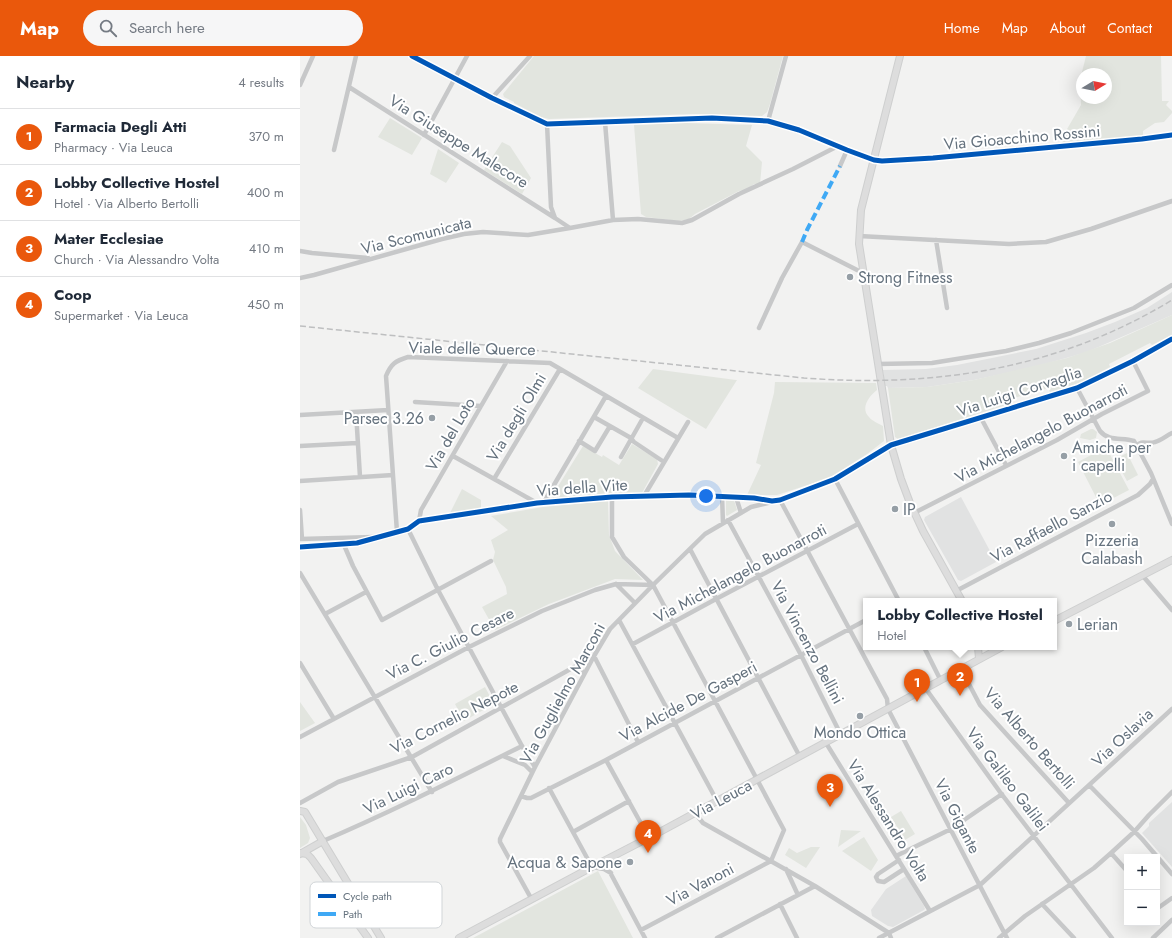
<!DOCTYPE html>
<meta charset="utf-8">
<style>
body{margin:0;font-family:Jost,sans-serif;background:#f6f6f7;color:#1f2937}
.controls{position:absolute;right:12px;bottom:12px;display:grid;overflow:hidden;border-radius:0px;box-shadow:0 4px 16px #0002}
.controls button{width:36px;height:36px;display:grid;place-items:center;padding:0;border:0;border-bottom:1px solid #e0e1e3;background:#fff;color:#1f2937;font:20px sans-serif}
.compass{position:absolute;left:776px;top:12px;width:36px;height:36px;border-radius:50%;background:#fff;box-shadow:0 4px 16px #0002;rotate:80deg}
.you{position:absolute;left:406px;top:440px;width:14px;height:14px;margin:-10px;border:3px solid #fff;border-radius:50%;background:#1a73e8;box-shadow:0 0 0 6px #1a73e833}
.badge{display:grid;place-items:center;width:26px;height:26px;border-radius:50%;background:#ea580c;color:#fff;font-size:13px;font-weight:700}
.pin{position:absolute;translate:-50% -33px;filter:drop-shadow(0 1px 2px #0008)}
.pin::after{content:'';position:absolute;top:21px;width:14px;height:12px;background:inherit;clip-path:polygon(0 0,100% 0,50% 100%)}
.popup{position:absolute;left:563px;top:542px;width:194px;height:52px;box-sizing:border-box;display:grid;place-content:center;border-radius:0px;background:#fff;filter:drop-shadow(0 1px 3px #0005);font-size:13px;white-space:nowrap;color:#747a83}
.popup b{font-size:15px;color:#1f2937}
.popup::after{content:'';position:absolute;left:50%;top:100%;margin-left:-8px;border:8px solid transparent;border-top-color:#fff}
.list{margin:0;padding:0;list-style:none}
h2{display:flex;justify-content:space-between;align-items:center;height:52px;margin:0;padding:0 16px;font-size:17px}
h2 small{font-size:13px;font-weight:400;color:#747a83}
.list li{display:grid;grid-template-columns:26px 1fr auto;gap:12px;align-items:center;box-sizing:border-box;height:56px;padding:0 16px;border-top:1px solid #e0e1e3}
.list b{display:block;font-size:15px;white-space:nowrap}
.list p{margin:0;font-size:13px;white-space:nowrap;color:#747a83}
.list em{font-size:13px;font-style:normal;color:#747a83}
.icon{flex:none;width:22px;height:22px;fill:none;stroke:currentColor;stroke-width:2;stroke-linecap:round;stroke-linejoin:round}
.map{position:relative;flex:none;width:872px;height:882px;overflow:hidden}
header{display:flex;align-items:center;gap:24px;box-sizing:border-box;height:56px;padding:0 20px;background:#ea580c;color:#fff}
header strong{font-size:19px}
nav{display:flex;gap:22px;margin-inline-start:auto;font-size:14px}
.search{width:280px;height:36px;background:#f6f6f7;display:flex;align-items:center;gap:10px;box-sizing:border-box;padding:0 14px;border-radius:22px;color:#747a83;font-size:15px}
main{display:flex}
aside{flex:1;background:#fff}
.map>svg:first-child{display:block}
.built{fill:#e1e2e2}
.green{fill:#e2e5df;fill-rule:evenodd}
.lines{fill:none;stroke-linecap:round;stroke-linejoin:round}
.secondary-casing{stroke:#cecfcf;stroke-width:8}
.street{stroke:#c7c8c9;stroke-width:4.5}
.secondary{stroke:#ddd;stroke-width:6}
.rail{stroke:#bebfc0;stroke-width:1.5;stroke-dasharray:6 3;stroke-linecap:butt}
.quiet{stroke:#3fa9f5;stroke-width:4;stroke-dasharray:8 4;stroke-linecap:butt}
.cycleway-casing{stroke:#fff;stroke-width:8}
.cycleway{stroke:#0057b8;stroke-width:5}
.poi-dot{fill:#969fa6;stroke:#fff;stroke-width:1.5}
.labels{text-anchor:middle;stroke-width:4;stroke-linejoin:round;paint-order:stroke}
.street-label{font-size:16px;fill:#65727e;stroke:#fff}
.poi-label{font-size:16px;fill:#65727e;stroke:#fff;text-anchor:start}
.key{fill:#fff;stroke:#d1d5d8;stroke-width:1}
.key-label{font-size:11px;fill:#65727e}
</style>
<header>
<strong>Map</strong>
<div class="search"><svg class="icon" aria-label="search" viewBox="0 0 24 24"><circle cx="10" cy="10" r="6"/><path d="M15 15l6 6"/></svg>Search here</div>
<nav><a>Home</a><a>Map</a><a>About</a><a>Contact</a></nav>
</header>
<main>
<aside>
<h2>Nearby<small>4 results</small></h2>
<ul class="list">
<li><span class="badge">1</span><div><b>Farmacia Degli Atti</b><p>Pharmacy · Via Leuca</p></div><em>370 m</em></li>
<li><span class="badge">2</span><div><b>Lobby Collective Hostel</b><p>Hotel · Via Alberto Bertolli</p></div><em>400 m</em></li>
<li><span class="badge">3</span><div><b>Mater Ecclesiae</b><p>Church · Via Alessandro Volta</p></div><em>410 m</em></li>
<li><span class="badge">4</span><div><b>Coop</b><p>Supermarket · Via Leuca</p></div><em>450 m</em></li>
</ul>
</aside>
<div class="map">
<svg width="872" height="882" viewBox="0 0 872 882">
<rect width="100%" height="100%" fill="#f2f2f1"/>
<!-- built -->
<path class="built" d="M872,236V259L787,296L738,310L674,324L627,331L588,332L587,330H585L583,314L626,313L657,309L736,293L786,277L815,266L847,252Z
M661,441L696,506L661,525L658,524L624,464L625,461Z
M872,746V811L842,777L849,770V767Z
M606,820L624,850L625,853L624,854L593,871L588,870L572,860L571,854L586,833Z"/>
<!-- green -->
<path class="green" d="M234,0H483L470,48L467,56L462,60L393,58L249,63L241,61L214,47V46L204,41L203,38Z
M786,0H861L862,45H869L866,49L872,55V57L864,66L855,67L843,75V81L762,87L763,80L781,49L780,24ZM782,18H806V42H782Z
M90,62L122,82L112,99L78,81Z
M387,67L452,69L446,90L462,106L460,128H454L447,134L439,135L395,158L389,163L379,165L346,161L341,158L334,69Z
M202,86L210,90L231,122L222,138L184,114Z
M138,93L159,107L146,127L130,118Z
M872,259V279L852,289L850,287L809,308L810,311L782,326L750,336L748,332L708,344L709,348L598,383L595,381L588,332L627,331L674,324L767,302L810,287Z
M353,313L436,324H437L406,373L338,332Z
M475,326L576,327L577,334C569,340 560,352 569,361C572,365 578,367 583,370L584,385L567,398L529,422L477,439H447L461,409L456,407L474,337Z
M791,373H793L797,376L796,382L790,384L780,382L781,378Z
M332,388L357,403L358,408L342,437H314L256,442H253L252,440L283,390L302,401L303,399L319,409Z
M806,391L829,434L800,449L778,406Z
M827,397L838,419L827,425L815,403Z
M162,433L181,444V453L150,457Z
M426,444H434L437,454L427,460L426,459Z
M308,445L309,479L315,495L343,524L315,523L249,548L195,574L182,551L207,538L206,531L193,504L195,496L191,484L208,474L191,460L243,451Z
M185,631L194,648L164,665L155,648Z
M0,646L15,667L0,675Z
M601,755L615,778L605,784L591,761Z
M0,761L6,769L10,782L8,787L0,792Z
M541,774L561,775L538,791Z
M564,781L578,804L571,815L542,795Z
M511,791H520L506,812L485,799L489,792L497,797Z
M298,815L333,882H173Z"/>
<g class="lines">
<defs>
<path id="secondary" d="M600,0L561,154L559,188L591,389L601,423L610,447L623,475L662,545
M754,565L872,504
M678,591L679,603
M0,755L5,756L81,882
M1,797L7,798L11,802L68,882
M0,798L23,785
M159,882L292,811L356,778L702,591"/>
</defs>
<!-- secondary casing -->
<use href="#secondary" class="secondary-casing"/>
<!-- street -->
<path class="street" d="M112,0L192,42L247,68L412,62L468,65L499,74L547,94L574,104L582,105L633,102L842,83L872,79
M0,29L13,0
M49,31L255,162
M192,42L230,0
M468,65L486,0
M305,66L313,164
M124,79L167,0
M34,94L56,0
M540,110L547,94
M270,172L313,164L338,163L382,167L392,164L439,138L493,113L538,90
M559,180L709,188L746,186L791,173L872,145
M636,184L647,252
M0,195L12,197L68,202
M0,222L14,219L142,183L164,178L183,176L228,179L270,172L255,162L251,151L247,68
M459,272L482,222L502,186L563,217
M578,308L632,307L706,295L739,287L771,277L834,252L872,229
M777,332L800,375C809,386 822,381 834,385L851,417L872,468
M115,346L181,350
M56,356L60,421
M0,359L88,354
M294,361L331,382L334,386L364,406
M681,362L706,409
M279,385L295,395L310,370
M0,390L57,387
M837,390C841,383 848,389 855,386C860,385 866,380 872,377
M153,400L237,447
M321,401L343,362
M194,423L260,313
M535,423L599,545
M0,425L93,419
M344,440L388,366
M422,440L423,467
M312,441V481L324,501L353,529L484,774L471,805L341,874
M436,441L441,457
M480,444L587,643L588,653L707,882
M244,446L306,340
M0,454L2,483
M614,457L757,384L802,358L848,335L833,305
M428,464L501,599L541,679
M119,465L121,454L207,305
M108,473L138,534L222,690L235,711
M97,476L86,320C91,308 95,305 108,301L250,307L378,382
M0,483L74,481
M44,489L53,510L82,564L191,505
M0,491L57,487L108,473L119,465L237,447L312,441L422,440L454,442L470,445
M390,493L500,701
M0,517L132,736
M842,519L872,554
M316,528L335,547
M656,535L838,439L850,428L853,423
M25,558L66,536
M319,564L417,745
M333,588L416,543L558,468
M624,591L641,625
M0,607L34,663
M274,611L285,617
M661,613L680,649L769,747
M626,633L700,736L812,882
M0,681L169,591L242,555L295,534L316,528L353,529
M526,687L630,855
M203,700L225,709L232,716
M306,704L349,782
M789,729L842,783L872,818
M249,732L292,811L304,813L311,817
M221,740L227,742H231L306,704L566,564
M0,747L38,726L112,701L294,600L338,686
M395,757L403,767L515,830L589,877L591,882
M273,776L329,745
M23,785C91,756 156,723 222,690
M811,797L827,815
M596,800L651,773L702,738
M599,804L578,818L576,821L578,825L584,826L604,813
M304,805L345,882
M486,813L498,839
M232,844L200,786V783L235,711L294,600L310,573L353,529L405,478L451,451L480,444L535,423L591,389L777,332L833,305L872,283
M480,848L497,882
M742,848L774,882
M857,850L858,852L872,842
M417,882L515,830
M579,882L680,829L872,653
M699,882L725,860L794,812L811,797L834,776L849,759L872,736
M853,882L872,864"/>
<!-- secondary -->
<use href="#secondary" class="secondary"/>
<!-- rail -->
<path class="rail" d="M0,270L504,322C635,332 759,313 872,244"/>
<!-- quiet -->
<path class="quiet" d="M502,186L507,174L540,110"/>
<defs>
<path id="cycleway" d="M112,0L192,42L247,68L412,62L468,65L499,74L547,94L574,104L582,105L633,102L842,83L872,79
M0,491L57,487L108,473L119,465L237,447L312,441L389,439L454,442L472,445L480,444L535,423L591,389L777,332L833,305L872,283"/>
</defs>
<!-- cycleway casing -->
<use href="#cycleway" class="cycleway-casing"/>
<!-- cycleway -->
<use href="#cycleway" class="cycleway"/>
</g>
<!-- markers -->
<g class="poi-dot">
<circle cx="550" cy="221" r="4"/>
<circle cx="132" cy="362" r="4"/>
<circle cx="764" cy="400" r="4"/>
<circle cx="595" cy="453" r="4"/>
<circle cx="812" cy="468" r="4"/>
<circle cx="769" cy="568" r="4"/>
<circle cx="560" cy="660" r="4"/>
<circle cx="330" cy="806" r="4"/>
</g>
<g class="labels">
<!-- street labels -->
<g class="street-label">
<text transform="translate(722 81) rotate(-5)" y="6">Via Gioacchino Rossini</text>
<text transform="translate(159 85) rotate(32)" y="6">Via Giuseppe Malecore</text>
<text transform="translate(116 179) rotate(-14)" y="6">Via Scomunicata</text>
<text transform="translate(172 292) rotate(1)" y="6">Viale delle Querce</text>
<text transform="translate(719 335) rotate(-18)" y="6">Via Luigi Corvaglia</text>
<text transform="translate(216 361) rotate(-59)" y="6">Via degli Olmi</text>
<text transform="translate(741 377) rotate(-28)" y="6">Via Michelangelo Buonarroti</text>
<text transform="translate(150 378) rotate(-60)" y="6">Via del Loto</text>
<text transform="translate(282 431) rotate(-4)" y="6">Via della Vite</text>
<text transform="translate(751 470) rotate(-28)" y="6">Via Raffaello Sanzio</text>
<text transform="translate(440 517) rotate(-28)" y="6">Via Michelangelo Buonarroti</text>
<text transform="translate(508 586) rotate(62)" y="6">Via Vincenzo Bellini</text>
<text transform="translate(150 587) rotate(-27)" y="6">Via C. Giulio Cesare</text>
<text transform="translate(262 637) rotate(-61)" y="6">Via Guglielmo Marconi</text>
<text transform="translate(388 645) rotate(-28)" y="6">Via Alcide De Gasperi</text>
<text transform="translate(154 661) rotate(-27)" y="6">Via Cornelio Nepote</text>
<text transform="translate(822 681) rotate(-43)" y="6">Via Oslavia</text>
<text transform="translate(730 682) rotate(49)" y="6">Via Alberto Bertolli</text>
<text transform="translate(708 723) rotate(53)" y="6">Via Galileo Galilei</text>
<text transform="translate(108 732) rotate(-26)" y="6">Via Luigi Caro</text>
<text transform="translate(421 743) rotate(-28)" y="6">Via Leuca</text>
<text transform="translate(658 760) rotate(63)" y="6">Via Gigante</text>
<text transform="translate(589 764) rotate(58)" y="6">Via Alessandro Volta</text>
<text transform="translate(400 828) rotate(-28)" y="6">Via Vanoni</text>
</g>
<!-- poi labels -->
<g class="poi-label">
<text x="558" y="227">Strong Fitness</text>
<text x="124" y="368" text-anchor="end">Parsec 3.26</text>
<text x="772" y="397">Amiche per<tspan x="772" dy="18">i capelli</tspan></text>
<text x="603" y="459">IP</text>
<text x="812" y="490" text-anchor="middle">Pizzeria<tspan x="812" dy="18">Calabash</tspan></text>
<text x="777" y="574">Lerian</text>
<text x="560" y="682" text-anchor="middle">Mondo Ottica</text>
<text x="322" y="812" text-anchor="end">Acqua &amp; Sapone</text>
</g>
</g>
<!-- legend -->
<rect x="10" y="826" width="132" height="46" rx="6" class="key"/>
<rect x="18" y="838" width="18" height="4" fill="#0057b8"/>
<rect x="18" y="856" width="18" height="4" fill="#3fa9f5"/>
<g class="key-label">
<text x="43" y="844">Cycle path</text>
<text x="43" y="862">Path</text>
</g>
</svg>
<div class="controls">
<button>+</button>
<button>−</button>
</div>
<svg class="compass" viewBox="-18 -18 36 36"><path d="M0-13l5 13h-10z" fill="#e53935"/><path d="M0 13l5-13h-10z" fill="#747a83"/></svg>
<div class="you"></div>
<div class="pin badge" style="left:617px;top:646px">1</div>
<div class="pin badge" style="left:660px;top:640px">2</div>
<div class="popup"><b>Lobby Collective Hostel</b>Hotel</div>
<div class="pin badge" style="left:530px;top:751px">3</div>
<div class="pin badge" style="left:348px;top:797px">4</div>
</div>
</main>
